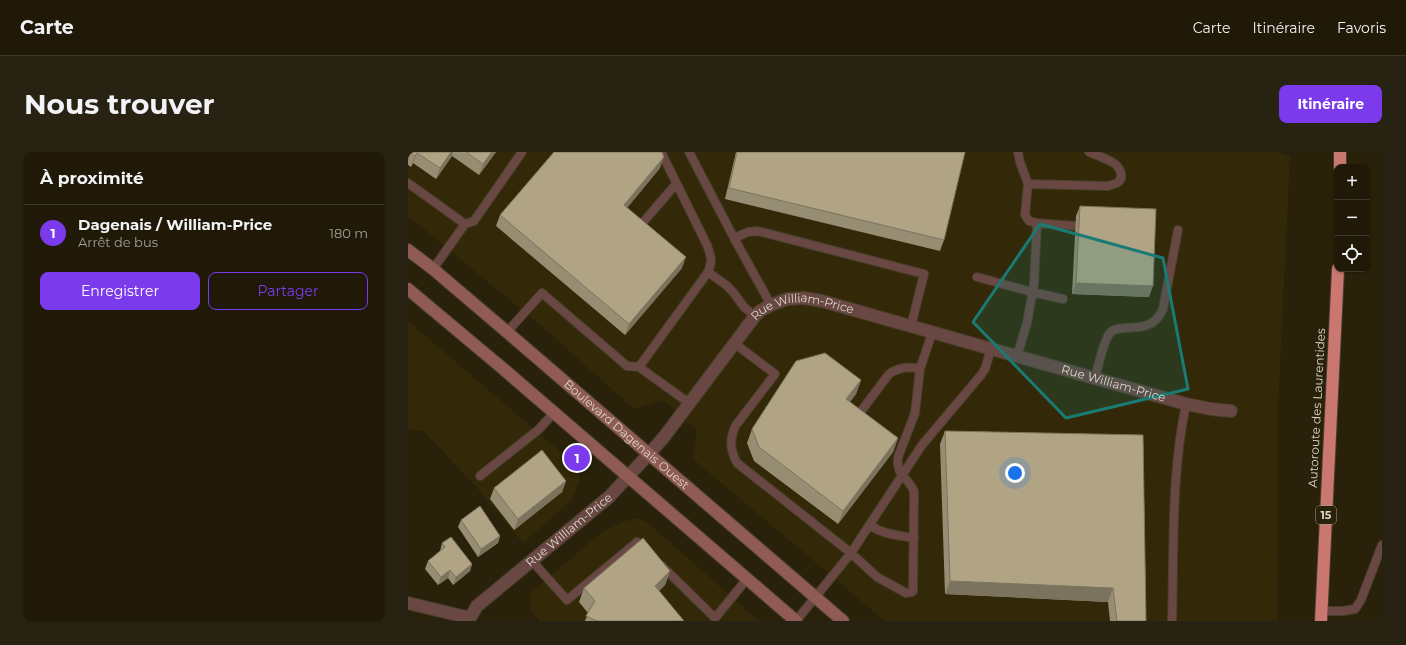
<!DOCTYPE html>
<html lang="fr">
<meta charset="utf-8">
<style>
body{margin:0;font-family:Montserrat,sans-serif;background:#282212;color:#f1f3f6}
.controls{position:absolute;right:12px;top:12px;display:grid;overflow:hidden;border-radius:8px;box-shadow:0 1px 3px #0004}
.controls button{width:36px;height:36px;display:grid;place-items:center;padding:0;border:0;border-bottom:1px solid #3d3829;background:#201908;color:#f1f3f6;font:20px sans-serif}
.you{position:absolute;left:607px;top:321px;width:14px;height:14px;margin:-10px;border:3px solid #fff;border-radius:50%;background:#1a73e8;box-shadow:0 0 0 6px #1a73e833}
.badge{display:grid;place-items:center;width:26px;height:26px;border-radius:50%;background:#7c3aed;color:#fff;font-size:13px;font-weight:700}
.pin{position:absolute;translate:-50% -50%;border:2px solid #fff;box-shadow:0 1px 4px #0006}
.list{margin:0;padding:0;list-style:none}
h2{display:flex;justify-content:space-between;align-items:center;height:52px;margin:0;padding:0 16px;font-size:17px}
h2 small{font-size:13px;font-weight:400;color:#a2a09c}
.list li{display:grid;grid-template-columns:26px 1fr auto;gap:12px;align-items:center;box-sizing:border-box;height:56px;padding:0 16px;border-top:1px solid #3d3829}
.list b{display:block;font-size:15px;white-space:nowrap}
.list p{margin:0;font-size:13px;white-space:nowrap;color:#a2a09c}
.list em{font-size:13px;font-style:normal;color:#a2a09c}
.actions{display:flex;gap:8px;padding:12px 16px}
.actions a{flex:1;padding:9px 0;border:1px solid #7c3aed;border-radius:8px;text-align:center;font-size:14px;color:#7c3aed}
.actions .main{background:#7c3aed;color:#fff}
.icon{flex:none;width:22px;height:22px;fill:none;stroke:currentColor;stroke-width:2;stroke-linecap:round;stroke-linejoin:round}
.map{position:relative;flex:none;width:974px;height:469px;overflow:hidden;border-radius:8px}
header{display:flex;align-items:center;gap:24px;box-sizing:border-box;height:56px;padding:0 20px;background:#201908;border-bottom:1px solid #3d3829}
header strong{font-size:19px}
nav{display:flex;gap:22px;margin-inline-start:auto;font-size:14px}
.intro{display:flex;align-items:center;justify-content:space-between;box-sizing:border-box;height:96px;padding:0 24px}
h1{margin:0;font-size:28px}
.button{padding:10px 18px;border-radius:8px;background:#7c3aed;color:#fff;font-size:14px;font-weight:700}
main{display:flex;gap:24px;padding:0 24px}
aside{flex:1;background:#201908;border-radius:8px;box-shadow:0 1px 3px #0004}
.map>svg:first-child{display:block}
.built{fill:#332807}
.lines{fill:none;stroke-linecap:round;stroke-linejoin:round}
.service-casing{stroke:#473e29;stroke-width:10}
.minor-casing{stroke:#473e29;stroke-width:14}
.tertiary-casing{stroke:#473e29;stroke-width:14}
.secondary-casing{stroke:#473e29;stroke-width:14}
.motorway-casing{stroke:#473e29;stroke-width:14}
.service{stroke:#694743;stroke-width:8}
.minor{stroke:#694743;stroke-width:12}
.tertiary{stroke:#694743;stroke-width:12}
.secondary{stroke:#905b55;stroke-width:12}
.motorway{stroke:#c9776f;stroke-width:12}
.wall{fill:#978d72}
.shaded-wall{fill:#7b735d}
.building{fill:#b0a485;stroke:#7b735d}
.marked{fill:#197b73;fill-opacity:0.2;stroke:#197b73;stroke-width:3;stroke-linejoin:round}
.labels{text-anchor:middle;stroke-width:4;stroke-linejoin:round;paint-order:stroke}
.shield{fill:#2a210a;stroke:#a7a090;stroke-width:1}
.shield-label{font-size:11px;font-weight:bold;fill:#ddd7c9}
.street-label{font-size:12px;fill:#ddd7c9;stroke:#2a210a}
</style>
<header>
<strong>Carte</strong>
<nav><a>Carte</a><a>Itinéraire</a><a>Favoris</a></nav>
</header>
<div class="intro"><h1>Nous trouver</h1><a class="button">Itinéraire</a></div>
<main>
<aside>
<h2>À proximité<small></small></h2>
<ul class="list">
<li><span class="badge">1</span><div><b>Dagenais / William-Price</b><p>Arrêt de bus</p></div><em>180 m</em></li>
</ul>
<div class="actions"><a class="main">Enregistrer</a><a>Partager</a></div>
</aside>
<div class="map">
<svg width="974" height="469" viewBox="0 0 974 469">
<rect width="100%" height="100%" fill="#2a210a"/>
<!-- built -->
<path class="built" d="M0,0H869L882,5L870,257L869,469H477L285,307L289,279L255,248L226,257L138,178L0,64Z
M0,169L154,301L170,317L172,328L164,348L115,391L65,331L15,279L0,277Z
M229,366L239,370L351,469H132L123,459L122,441L194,380L214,370Z"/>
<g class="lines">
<defs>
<path id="service" d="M253,0L299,93C303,105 305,108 300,120
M281,0L326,86
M0,31L57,72L25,117
M620,32L700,34C703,33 707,32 709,31C718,25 711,14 704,10C697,6 688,3 681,0
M237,68L268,32
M629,71L667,74
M57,72L66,69L114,0
M569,125L624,140L655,147
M363,153L326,86L340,80L350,79L516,122L503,174
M99,180L134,141L219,214L231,215
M326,191L367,222L328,273C321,287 322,298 329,311L443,401L388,469
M609,204L619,171L626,132L629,71L621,69L617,63L620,32L612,10L610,0
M512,217L507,261L490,305C488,324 499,324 506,339L505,439L504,440L498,441L469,425L443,401L514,293L573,223L577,217L583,197
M687,226C690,216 695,189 702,181C712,169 743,186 755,157L770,78
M281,251L231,215L300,120L318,133L325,140L336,155L347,164
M448,266L481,222C491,215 501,214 512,217L524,181
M72,324L130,278L146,261
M462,373C475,383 490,383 506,386
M124,409L159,448L229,390L237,398
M254,414L307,466L339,427
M913,459H935L947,457L953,448L974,393
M764,469C766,397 763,323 778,252"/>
<g id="minor">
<path id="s1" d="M241,302L256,285L347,164L352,159L363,153L379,147L396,146L414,149L778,252L803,257L823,259"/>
</g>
<g id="tertiary">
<path id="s2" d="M0,451L62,466L69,454L201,345L241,302"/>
</g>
<g id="secondary">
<path id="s3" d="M0,98L25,117L99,180L435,469"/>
<path d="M0,137L93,215L388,469"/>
</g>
<path id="motorway" d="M932,0V15
M913,469L930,117"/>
</defs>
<!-- service casing -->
<use href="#service" class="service-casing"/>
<!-- minor casing -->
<use href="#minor" class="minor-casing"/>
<!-- tertiary casing -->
<use href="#tertiary" class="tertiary-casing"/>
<!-- secondary casing -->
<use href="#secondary" class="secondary-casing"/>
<!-- motorway casing -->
<use href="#motorway" class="motorway-casing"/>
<!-- service -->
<use href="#service" class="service"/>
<!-- minor -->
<use href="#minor" class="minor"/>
<!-- tertiary -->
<use href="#tertiary" class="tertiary"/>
<!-- secondary -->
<use href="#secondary" class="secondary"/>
<!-- motorway -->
<use href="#motorway" class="motorway"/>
</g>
<!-- wall -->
<path class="wall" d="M0,0H88L71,23L44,4L28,27L5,11L3,15L0,13Z
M328,0H557L536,88L532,99L317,47Z
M252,16L219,56L274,116L217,183L88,74L92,63Z
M672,54L741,145L664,142L668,64Z
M453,228L448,242L442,250L490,286L485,300L430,372L346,309L339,291L344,277Z
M537,279L735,283L738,469H702L700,450L537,442L532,292Z
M158,329L154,340L106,378L82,347L86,336Z
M53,368L92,384L90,391L70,405L50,375Z
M34,391L64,412L62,419L45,433L40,426L30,433L17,417L20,409L32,399Z
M262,419L257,433L251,439L276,469H177L180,461L171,450L176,436Z"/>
<!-- shaded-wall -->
<path class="shaded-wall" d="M43,0H45L44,4L28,27L32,16Z
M84,0H88L71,23L75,12Z
M9,1L5,11L3,15L7,4Z
M256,5L252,16L212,64L216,53Z
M278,105L274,116L217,183L221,172Z
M668,131L745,134L741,145L664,142Z
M453,228L448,242L433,261L438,247Z
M490,286L485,300L430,372L435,359Z
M158,329L154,340L106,378L110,367Z
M92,384L90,391L70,405L73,397Z
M64,412L62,419L45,433L48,425Z
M42,418L40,426L30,433L33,425Z
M262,419L257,433L242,447L247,434Z
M542,429L705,436L700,450L537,442Z"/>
<!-- building -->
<path class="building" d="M1,0H43L32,16L9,1L7,4Z
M58,0H84L75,12Z
M146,0H254L256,5L216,53L278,105L221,172L92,63Z
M329,0H557L536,88L321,36Z
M672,54L748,57L745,134L668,131Z
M417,201L453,228L438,247L490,286L435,359L351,295L344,277L388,209Z
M537,279L735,283L738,469H709L705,436L542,429Z
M134,298L158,329L110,367L86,336Z
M72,354L92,384L73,397L53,368Z
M43,385L64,412L48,425L42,418L33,425L20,409L37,395L34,391Z
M235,386L262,419L247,434L276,469H189L178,464L187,449L176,436Z"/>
<!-- marked area -->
<path class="marked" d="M632,72L755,106L780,237L658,266L565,170Z"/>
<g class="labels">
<!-- shield labels -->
<rect class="shield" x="908" y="354" width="20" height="18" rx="3"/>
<g class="shield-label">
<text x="918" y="367">15</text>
</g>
<!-- street labels -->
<g class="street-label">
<text dy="4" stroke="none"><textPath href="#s1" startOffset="225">Rue William-Price</textPath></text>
<text dy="4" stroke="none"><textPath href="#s1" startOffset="549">Rue William-Price</textPath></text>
<text transform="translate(909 256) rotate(-87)" y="4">Autoroute des Laurentides</text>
<text dy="4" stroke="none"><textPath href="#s3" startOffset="286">Boulevard Dagenais Ouest</textPath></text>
<text dy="4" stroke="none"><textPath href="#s2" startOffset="197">Rue William-Price</textPath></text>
</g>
</g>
</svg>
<div class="controls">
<button>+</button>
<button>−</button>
<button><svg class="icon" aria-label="locate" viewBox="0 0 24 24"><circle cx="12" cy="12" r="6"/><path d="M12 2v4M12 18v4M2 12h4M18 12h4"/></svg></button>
</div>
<div class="you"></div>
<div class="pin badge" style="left:169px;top:306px">1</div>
</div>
</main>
